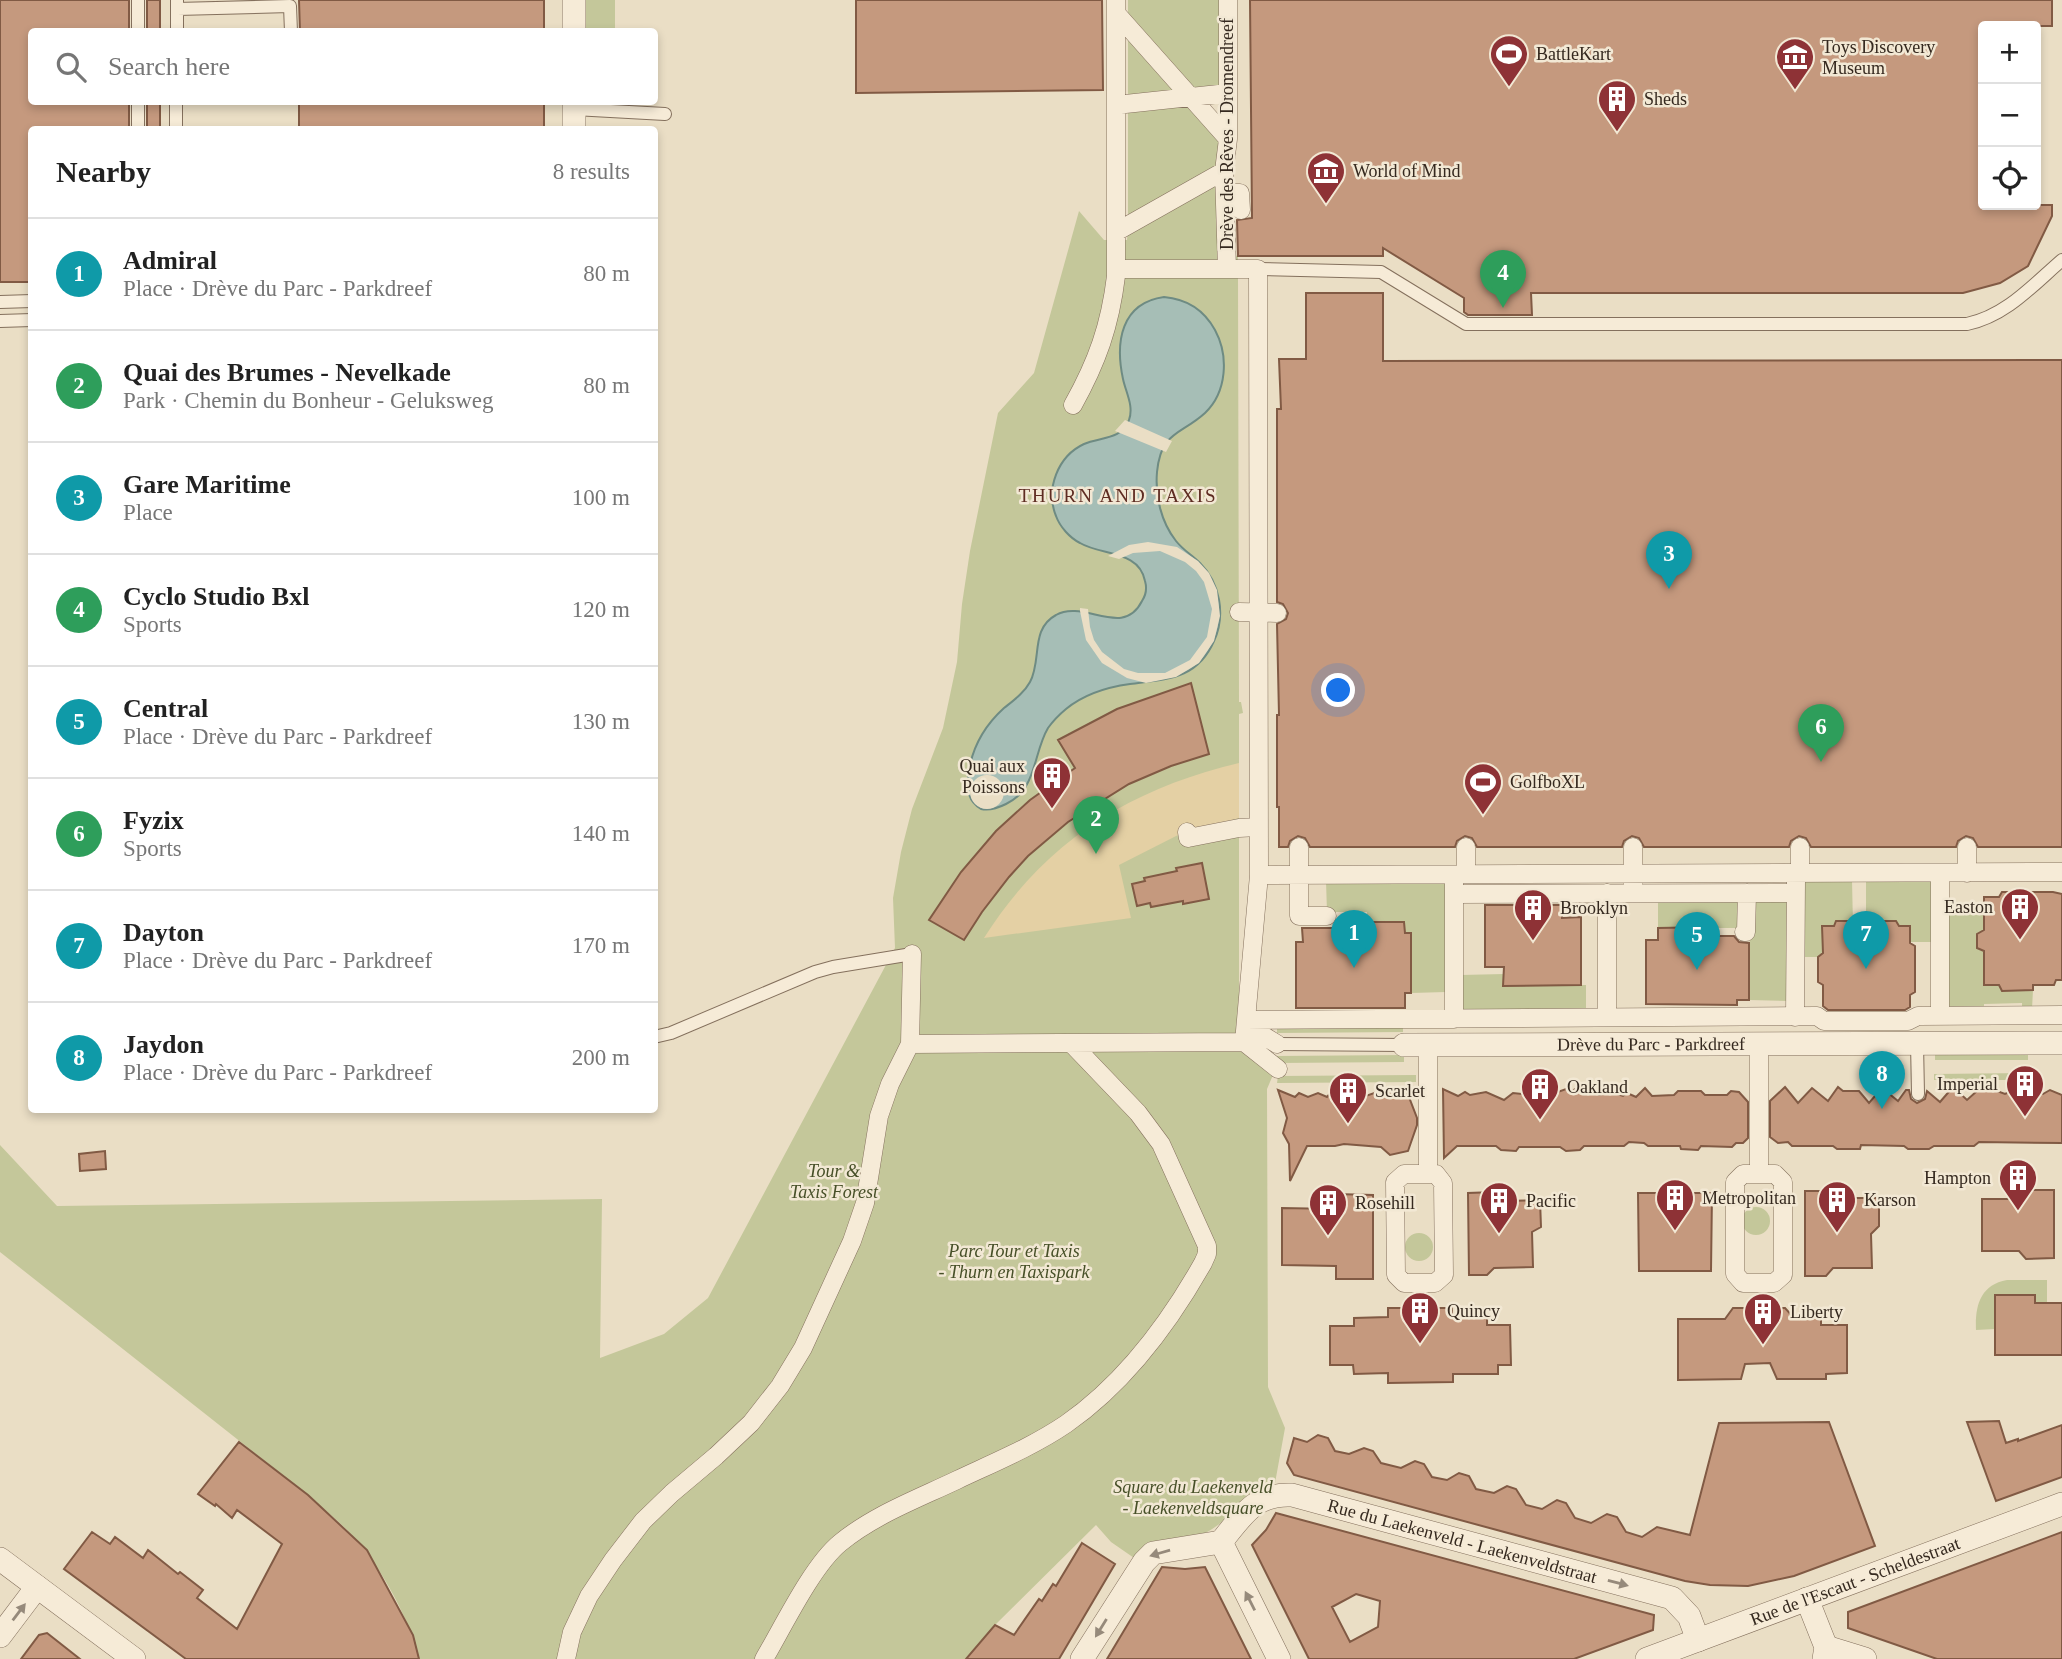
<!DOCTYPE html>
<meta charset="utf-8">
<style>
body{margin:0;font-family:"Times New Roman",serif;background:#f6f6f6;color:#222}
.controls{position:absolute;right:21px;top:21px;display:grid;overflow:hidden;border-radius:7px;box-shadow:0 4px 10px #0003}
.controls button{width:63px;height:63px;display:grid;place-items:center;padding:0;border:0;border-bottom:2px solid #e0e0e0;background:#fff;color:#222;font:35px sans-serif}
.you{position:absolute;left:1339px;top:691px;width:24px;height:24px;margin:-18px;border:5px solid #fff;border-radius:50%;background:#1a73e8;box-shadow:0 0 0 10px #1a73e833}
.badge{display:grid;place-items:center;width:46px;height:46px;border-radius:50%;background:#8e3236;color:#fff;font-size:23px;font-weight:700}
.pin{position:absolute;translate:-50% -58px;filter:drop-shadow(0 2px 4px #0008)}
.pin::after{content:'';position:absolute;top:37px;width:24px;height:21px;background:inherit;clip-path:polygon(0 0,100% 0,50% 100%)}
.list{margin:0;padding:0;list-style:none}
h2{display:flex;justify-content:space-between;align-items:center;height:91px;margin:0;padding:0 28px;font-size:30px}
h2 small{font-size:23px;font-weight:400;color:#767676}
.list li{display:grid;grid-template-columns:46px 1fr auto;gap:21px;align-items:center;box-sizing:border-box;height:112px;padding:0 28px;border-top:2px solid #e0e0e0}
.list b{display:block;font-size:26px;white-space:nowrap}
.list p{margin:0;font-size:23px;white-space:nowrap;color:#767676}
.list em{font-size:23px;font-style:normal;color:#767676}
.icon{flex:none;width:38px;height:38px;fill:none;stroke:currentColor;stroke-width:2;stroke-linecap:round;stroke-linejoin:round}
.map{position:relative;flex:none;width:2062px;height:1659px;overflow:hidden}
.search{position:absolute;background:#fff;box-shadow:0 4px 10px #0003;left:28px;top:28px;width:630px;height:77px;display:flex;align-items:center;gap:18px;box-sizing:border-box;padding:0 24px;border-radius:7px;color:#767676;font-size:26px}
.panel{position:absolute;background:#fff;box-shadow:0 4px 10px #0003;left:28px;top:126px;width:630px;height:987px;border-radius:7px}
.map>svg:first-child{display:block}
.green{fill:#c4c79a}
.sand{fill:#e4d0a4}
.water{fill:#a6beb6;stroke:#6e8b83;stroke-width:2}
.pier{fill:#eadec5}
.building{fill:#c5997e;stroke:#815a44;stroke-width:2;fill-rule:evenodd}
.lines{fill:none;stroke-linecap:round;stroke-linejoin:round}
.service-casing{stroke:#84705d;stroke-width:14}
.pedestrian-casing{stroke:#84705d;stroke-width:19}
.minor-casing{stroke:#84705d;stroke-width:24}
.service{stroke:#f6ebd7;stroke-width:12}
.pedestrian{stroke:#f6ebd7;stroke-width:18}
.minor{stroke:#f6ebd7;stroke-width:23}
.oneway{fill:#968a7b}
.labels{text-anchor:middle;stroke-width:5;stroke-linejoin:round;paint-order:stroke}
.poi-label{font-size:18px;fill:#35291f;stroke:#f2e8d4;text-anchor:start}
.street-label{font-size:18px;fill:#35291f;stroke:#f2e8d4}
.park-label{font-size:18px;font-style:italic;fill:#475028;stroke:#f2e8d4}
.neighbourhood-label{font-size:19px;letter-spacing:2px;fill:#5e2c22;stroke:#f2e8d4}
</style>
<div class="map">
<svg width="2062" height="1659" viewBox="0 0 2062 1659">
<rect width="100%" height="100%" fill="#eadec5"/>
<!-- green -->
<path class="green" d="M586,0H615V31H586Z
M1128,0H1220V92L1194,94L1128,20Z
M1128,31L1185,95L1128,101Z
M1191,101L1220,135V170L1128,221V108Z
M1220,178L1232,255L1238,256V277L1239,702H1241L1243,713L1239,714V1032L1277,1062V1056L1404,1055V1062L1278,1063L1267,1089L1268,1387L1285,1428L1275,1483C1249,1492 1238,1511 1218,1525C1195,1542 1163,1549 1137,1560L1111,1542L1096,1525L995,1625L966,1659H419C408,1617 384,1572 356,1540C342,1523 324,1510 308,1495L0,1252V1145L57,1206L602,1199L600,1358L664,1334L708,1298L895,948L893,898L901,852L912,809L943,728L957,662L962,604L970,551L998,413L1034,373L1079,211L1104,240H1127L1128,229Z
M1932,879L1933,942H1910V926H1899L1896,921H1884L1881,926H1866V880Z
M1805,880H1852L1853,926L1848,921H1837L1834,926H1823V953L1818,957H1805Z
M1326,881H1446V992L1411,993V933H1405L1404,922H1367V912H1327Z
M1658,901H1744V928H1658Z
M1750,901H1789V1001L1749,1000Z
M1948,909L1984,910V930L1977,947L1984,951V981L1988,985H1999L2002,991L2033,990L2032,1009H2022V1003L1984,1004V1008H1949Z
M1504,974V986L1586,985V1012L1461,1011V975Z
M1403,1025V1032L1277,1033V1026Z
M2028,1053V1060H1935V1054Z
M2027,1073V1080H1934V1074Z
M1416,1075V1082L1277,1083L1278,1076Z
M1742 1221a14 14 0 1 1 28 0a14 14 0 1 1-28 0Z
M1405 1247a14 14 0 1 1 28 0a14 14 0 1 1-28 0Z
M2007,1280H2047V1303L1995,1329L1976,1330C1975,1306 1980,1285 2007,1280Z"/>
<!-- sand -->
<path class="sand" d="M1239,763V818L1178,835L1119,865L1131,918L984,938C1045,841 1130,789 1239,763Z"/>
<!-- water -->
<path class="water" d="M1164,297C1187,299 1204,310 1215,330C1229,356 1227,392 1205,413C1181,435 1161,431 1157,472C1155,496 1161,522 1176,541C1183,550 1192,555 1200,563C1220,583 1226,615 1214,641C1197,680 1166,679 1130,684C1108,687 1083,695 1066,709C1060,714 1053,721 1048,728C1033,753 1037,790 1006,804C998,808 990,811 981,809C968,801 967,790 968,777C971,749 983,727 1004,708C1014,700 1024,693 1030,682C1042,660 1030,629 1056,615C1084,599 1123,639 1142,601C1146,595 1147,588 1145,581C1139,550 1102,556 1080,543C1070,538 1060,527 1056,516C1045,489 1058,456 1084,444C1100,437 1122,440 1129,420C1134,406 1126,393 1123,379C1115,342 1121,303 1164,297Z"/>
<!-- pier -->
<path class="pier" d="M1125,420L1172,441L1166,452L1115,431Z
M1148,542L1177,547L1198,561L1209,573L1217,590L1220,616L1214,641L1199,663L1176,677L1146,683L1127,678L1102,663L1086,640L1080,611V608L1088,609L1090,627L1094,640L1102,652L1124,669L1138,673H1165L1190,660L1207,637L1212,609L1204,582L1196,571L1185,562L1160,551L1133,553L1119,559L1108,556L1129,545Z
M970 792a17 17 0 1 1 34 0a17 17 0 1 1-34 0Z"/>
<!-- building -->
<path class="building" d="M0,0H129V32H32V102H129V130H32V282H0Z
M147,0H160V32H147Z
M299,0H544V32H300Z
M856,0H1102L1103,90L856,93Z
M1250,0H2052V26H1983V205H2052V216L2028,266L2000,283L1963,293H1531L1532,315H1468L1464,312V298L1383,248V256H1238L1237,220L1252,218Z
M147,102H160V130H147Z
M299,102H544V130H299Z
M1306,293H1383V361L2062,360V847H1978L1973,838L1966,836L1958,841L1956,847H1811L1806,838L1799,836L1791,841L1789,847H1644L1639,838L1632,836L1624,841L1622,847H1477L1472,838L1465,836L1457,841L1455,847H1310L1305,838L1298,836L1290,841L1288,847H1279V807H1277V715H1279L1277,624L1286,619L1288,613L1283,604L1277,602V409H1281L1279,359H1306Z
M1191,683L1209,754L1171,766L1129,784L1068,822L1028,856L1009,877L982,912L964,940L929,920L961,872L996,831L1030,800L1075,768L1058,740L1117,709Z
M1202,863L1209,899L1183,904V901L1151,907L1150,903L1137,906L1132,884L1145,881L1144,878L1177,871L1176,868Z
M2002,892H2053L2062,894V980H2056L2054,985H2033V990L2002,991L1999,985H1984V951L1977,948V934L1984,930V897H1999Z
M1485,905H1562V918L1581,917V985L1503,986L1504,967H1485Z
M1836,921H1848L1852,926H1881L1884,921H1896L1899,926H1910V943L1915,946V992L1910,995V1007L1905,1010H1828L1823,1006V985L1818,982V957L1823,953L1822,926H1834Z
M1349,922H1404L1405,933H1411V993H1405V1008H1296V942H1303L1302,928H1350Z
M1712,927V936H1734L1739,942L1749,943V1000H1737V1005L1646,1004V940H1658V928Z
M1578,1087L1599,1095L1611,1092L1623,1096L1627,1093L1636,1097L1645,1088L1652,1096L1674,1095L1678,1091H1701L1705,1095H1727L1731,1091L1739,1092L1748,1102V1138L1743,1143H1736L1732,1147L1701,1146L1698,1150L1681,1149L1680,1146H1648L1644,1143L1629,1142L1624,1146H1584L1580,1150L1566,1151L1560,1147H1519L1516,1151L1501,1150L1496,1146H1457L1444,1158L1443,1089L1458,1096L1465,1092L1470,1095L1486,1092L1504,1100L1513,1093L1522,1094L1525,1091L1535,1094L1555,1093L1566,1089L1571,1092Z
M1785,1087L1798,1103L1812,1088L1828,1101L1838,1087L1843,1091H1859L1869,1103L1882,1088L1898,1101L1906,1090H1909L1911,1099L1917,1103L1925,1099L1927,1091L1940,1102L1953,1087L1967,1100L1977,1091H1997L2005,1094L2014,1090L2027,1093L2034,1090L2043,1094L2050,1090L2062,1095V1143L1979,1142L1974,1146H1934L1929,1149H1908L1904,1146L1861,1145L1860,1149H1837L1833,1146H1792L1788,1142L1778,1143L1770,1137V1101Z
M1278,1090L1295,1097L1299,1093L1308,1097L1318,1093L1327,1097L1331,1092L1340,1096L1344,1092L1354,1096L1358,1092L1366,1096L1377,1092L1386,1096L1390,1092L1399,1096L1407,1092L1417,1118V1125L1408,1151L1390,1155L1381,1147L1344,1144L1335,1146H1307L1290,1181L1289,1144L1283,1133L1287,1118Z
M105,1151L106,1169L80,1171L79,1154Z
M2026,1190H2054V1258L2026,1259L2019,1251H1982V1199H2017Z
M1805,1191H1834L1843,1198H1879V1226L1871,1234L1872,1268H1833L1826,1276H1805Z
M1495,1192L1503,1201L1540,1200L1541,1227L1532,1232L1533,1267L1494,1268L1487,1275H1469L1468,1193Z
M1638,1193H1712L1711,1271H1639Z
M1335,1194L1373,1195V1279H1336V1266L1282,1265V1208L1335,1209Z
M1995,1295H2035V1303H2062V1355H1995Z
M1388,1308H1452V1318L1487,1317V1325H1510L1511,1365H1498V1374H1453V1382L1388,1383V1373L1354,1374L1353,1365H1330V1326H1354V1318L1388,1317Z
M1733,1308H1785L1794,1318H1821V1325H1847V1373L1826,1374V1379H1777L1770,1363L1745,1364L1741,1379L1678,1380V1319H1725Z
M1999,1421L2006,1443L2018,1439V1441L2062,1425V1477L1996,1501L1967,1422Z
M1829,1422L1875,1546L1794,1576L1748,1586L1710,1585L1685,1581L1294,1475L1287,1463L1294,1438L1307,1442L1318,1435L1328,1438L1335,1451L1349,1454L1364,1448L1373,1451L1381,1463L1401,1468L1415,1461L1424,1464L1432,1477L1447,1480L1459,1473L1469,1476L1476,1489L1494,1493L1507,1486L1516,1489L1526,1505L1542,1509L1557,1500L1566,1503L1575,1518L1591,1523L1607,1514L1617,1517L1626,1532L1642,1537L1657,1527L1690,1535L1719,1423Z
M239,1442L308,1495L367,1550L413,1635L419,1659H186L64,1569L92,1532L110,1544L115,1537L143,1558L148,1550L178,1574L180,1572L203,1590L197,1598L237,1629L282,1544L237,1510L232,1518L216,1504L215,1506L198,1494Z
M1276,1513L1654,1615L1653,1630L1574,1659H1309L1252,1545L1266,1530ZM1356,1594L1380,1601L1378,1627L1350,1642L1332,1607Z
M2062,1532V1659H1937L1848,1628V1612Z
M1082,1543L1115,1564L1059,1659H966L995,1625L1014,1635L1039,1599L1042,1601L1053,1584L1056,1586Z
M1162,1567L1185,1569L1205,1567L1251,1659H1107Z
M47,1633L80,1659H21L39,1635Z"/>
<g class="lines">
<defs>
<path id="service" d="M177,9L290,6L291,32
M138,32V0
M177,32V0
M574,109L665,114
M138,130V102
M176,130V102
M1258,269L1381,272L1466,324H1967C2006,316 2033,285 2062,260
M0,302L32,301
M0,321L32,320
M654,1037L671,1033L815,972L833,967L912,954
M1917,1043L1918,1094
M1277,1044L1404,1045"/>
<path id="pedestrian" d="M1116,13L1228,139
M1116,105L1228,93
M1225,193H1240L1241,210
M1116,232L1224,171
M1116,269H1258L1259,875L1244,1042
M1227,269L1224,171L1228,139V0
M1073,405C1097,362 1110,326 1116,276V0
M1239,612L1277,613
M1187,832L1188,838L1239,828L1258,827
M1299,847V916H1327
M1466,847V874
M1633,847V886
M1800,847V873
M1967,873V847
M1259,875L2062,872
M1454,894L1796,893
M1744,932H1746L1747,893
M1940,1016V873
M1607,1017V893
M1795,1017L1796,880
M1454,1019V882
M1246,1020L1817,1016L1824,1021H1908L1918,1016L2062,1015
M1246,1025L1277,1044
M910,1044L1244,1042L1278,1069
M1404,1174H1436L1443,1183L1444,1275L1435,1283H1404L1396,1275L1395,1182Z
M1428,1174V1045
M1743,1174H1775L1783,1182V1275L1774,1283H1743L1735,1274V1182Z
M1759,1174V1044
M566,1659L572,1632L589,1596L613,1560L643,1521L672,1493L716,1456L751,1423L780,1386L803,1348L852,1241L865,1203L879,1116L890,1084L910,1044L912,954
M764,1659C783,1627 812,1566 840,1543C874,1515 917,1499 957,1480C993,1463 1032,1447 1066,1424C1125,1383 1168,1325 1203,1263L1207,1254V1246L1161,1144L1138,1113L1071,1043"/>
<g id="minor">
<path d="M574,32V0"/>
<path d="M574,130V102"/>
<path id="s1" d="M1404,1045L2062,1043"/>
<path id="s2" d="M1221,1542C1242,1516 1255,1493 1292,1495L1672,1598L1689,1616L1698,1640"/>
<path d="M1221,1542L1279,1659"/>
<path d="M0,1559L134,1659"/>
<path d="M1807,1599L1826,1647L1824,1659"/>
<path d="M0,1636L37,1587"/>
<path d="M1826,1647L1865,1659"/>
<path d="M1082,1659L1144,1562L1153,1553L1221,1542"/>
<path id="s3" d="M1647,1659L2062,1504"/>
</g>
</defs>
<!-- service casing -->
<use href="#service" class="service-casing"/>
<!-- pedestrian casing -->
<use href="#pedestrian" class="pedestrian-casing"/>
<!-- minor casing -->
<use href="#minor" class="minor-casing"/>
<!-- service -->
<use href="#service" class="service"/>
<!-- pedestrian -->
<use href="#pedestrian" class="pedestrian"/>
<!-- minor -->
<use href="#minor" class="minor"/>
</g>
<!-- one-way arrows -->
<defs><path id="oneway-solid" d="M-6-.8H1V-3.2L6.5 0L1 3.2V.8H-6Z" transform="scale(1.75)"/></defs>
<g class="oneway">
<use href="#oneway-solid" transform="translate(1160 1553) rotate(164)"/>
<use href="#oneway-solid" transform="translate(1618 1583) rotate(15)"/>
<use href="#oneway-solid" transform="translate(1250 1601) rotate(-117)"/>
<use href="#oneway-solid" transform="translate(19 1612) rotate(-53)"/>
<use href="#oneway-solid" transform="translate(1101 1628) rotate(122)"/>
</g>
<!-- icons -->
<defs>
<symbol id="stadium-pin" viewBox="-11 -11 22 30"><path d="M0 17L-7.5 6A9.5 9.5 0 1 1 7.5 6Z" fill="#8e3236" stroke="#f2e8d4"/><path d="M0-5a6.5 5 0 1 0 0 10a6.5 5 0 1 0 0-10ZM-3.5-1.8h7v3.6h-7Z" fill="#fff"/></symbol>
<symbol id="museum-pin" viewBox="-11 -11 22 30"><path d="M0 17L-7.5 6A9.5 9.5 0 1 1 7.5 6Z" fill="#8e3236" stroke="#f2e8d4"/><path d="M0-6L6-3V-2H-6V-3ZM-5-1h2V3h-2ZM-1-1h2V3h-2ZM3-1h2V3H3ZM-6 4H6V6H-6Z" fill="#fff"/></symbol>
<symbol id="building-pin" viewBox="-11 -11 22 30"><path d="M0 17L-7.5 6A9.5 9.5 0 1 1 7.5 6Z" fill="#8e3236" stroke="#f2e8d4"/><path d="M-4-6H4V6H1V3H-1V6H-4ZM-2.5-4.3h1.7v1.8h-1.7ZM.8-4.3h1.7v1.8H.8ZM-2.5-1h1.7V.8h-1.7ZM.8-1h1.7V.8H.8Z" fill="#fff"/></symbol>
</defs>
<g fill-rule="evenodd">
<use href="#stadium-pin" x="1487" y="32" width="44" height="60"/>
<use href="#museum-pin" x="1773" y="35" width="44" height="60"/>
<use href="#building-pin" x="1595" y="77" width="44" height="60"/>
<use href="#museum-pin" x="1304" y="149" width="44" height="60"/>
<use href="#building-pin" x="1030" y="754" width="44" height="60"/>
<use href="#stadium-pin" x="1461" y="760" width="44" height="60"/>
<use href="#building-pin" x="1998" y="885" width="44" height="60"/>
<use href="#building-pin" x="1511" y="886" width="44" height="60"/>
<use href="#building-pin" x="2003" y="1062" width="44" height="60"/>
<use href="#building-pin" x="1518" y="1065" width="44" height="60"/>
<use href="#building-pin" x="1326" y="1069" width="44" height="60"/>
<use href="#building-pin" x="1996" y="1156" width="44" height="60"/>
<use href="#building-pin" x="1653" y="1176" width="44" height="60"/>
<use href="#building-pin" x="1815" y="1178" width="44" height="60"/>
<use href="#building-pin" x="1477" y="1179" width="44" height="60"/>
<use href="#building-pin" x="1306" y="1181" width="44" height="60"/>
<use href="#building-pin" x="1398" y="1289" width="44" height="60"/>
<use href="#building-pin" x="1741" y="1290" width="44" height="60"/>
</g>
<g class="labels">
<!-- poi labels -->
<g class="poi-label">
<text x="1822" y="53">Toys Discovery<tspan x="1822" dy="21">Museum</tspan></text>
<text x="1536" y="60">BattleKart</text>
<text x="1644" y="105">Sheds</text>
<text x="1353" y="177">World of Mind</text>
<text x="1025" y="772" text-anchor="end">Quai aux<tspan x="1025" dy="21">Poissons</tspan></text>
<text x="1510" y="788">GolfboXL</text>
<text x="1993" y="913" text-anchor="end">Easton</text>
<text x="1560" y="914">Brooklyn</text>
<text x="1998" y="1090" text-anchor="end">Imperial</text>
<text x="1567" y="1093">Oakland</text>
<text x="1375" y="1097">Scarlet</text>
<text x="1991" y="1184" text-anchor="end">Hampton</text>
<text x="1702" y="1204">Metropolitan</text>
<text x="1864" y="1206">Karson</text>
<text x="1526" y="1207">Pacific</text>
<text x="1355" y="1209">Rosehill</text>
<text x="1447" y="1317">Quincy</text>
<text x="1790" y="1318">Liberty</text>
</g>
<!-- street labels -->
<g class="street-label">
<text transform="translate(1227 134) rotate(-90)" y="6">Drève des Rêves - Dromendreef</text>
<text dy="6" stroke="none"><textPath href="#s1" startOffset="247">Drève du Parc - Parkdreef</textPath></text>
<text dy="6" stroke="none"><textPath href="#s2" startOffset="266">Rue du Laekenveld - Laekenveldstraat</textPath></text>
<text dy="6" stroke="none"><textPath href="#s3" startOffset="222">Rue de l'Escaut - Scheldestraat</textPath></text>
</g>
<!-- park labels -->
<g class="park-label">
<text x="834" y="1177">Tour &amp;<tspan x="834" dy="21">Taxis Forest</tspan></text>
<text x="1014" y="1257">Parc Tour et Taxis<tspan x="1014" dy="21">- Thurn en Taxispark</tspan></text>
<text x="1193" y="1493">Square du Laekenveld<tspan x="1193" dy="21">- Laekenveldsquare</tspan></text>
</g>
<!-- neighbourhood labels -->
<g class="neighbourhood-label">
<text x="1118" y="502">THURN AND TAXIS</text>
</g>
</g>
</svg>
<div class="controls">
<button>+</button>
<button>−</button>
<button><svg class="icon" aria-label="locate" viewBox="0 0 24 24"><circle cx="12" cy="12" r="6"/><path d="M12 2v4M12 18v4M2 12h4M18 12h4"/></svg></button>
</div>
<div class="you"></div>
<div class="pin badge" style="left:1354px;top:968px;background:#0f9aa8">1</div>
<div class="pin badge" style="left:1096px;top:854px;background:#2e9e5b">2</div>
<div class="pin badge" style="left:1669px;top:589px;background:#0f9aa8">3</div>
<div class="pin badge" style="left:1503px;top:308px;background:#2e9e5b">4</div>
<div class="pin badge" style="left:1697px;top:970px;background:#0f9aa8">5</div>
<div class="pin badge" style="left:1821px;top:762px;background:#2e9e5b">6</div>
<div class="pin badge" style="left:1866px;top:969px;background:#0f9aa8">7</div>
<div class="pin badge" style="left:1882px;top:1109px;background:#0f9aa8">8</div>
<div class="search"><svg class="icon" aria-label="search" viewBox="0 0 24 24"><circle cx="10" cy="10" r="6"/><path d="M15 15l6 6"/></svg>Search here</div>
<section class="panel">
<h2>Nearby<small>8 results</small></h2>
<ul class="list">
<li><span class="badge" style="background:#0f9aa8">1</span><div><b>Admiral</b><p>Place · Drève du Parc - Parkdreef</p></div><em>80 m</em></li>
<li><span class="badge" style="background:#2e9e5b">2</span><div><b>Quai des Brumes - Nevelkade</b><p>Park · Chemin du Bonheur - Geluksweg</p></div><em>80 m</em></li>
<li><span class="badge" style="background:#0f9aa8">3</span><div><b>Gare Maritime</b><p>Place</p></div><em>100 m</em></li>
<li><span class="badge" style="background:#2e9e5b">4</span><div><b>Cyclo Studio Bxl</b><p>Sports</p></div><em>120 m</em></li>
<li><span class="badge" style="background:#0f9aa8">5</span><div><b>Central</b><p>Place · Drève du Parc - Parkdreef</p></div><em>130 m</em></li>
<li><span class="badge" style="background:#2e9e5b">6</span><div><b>Fyzix</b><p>Sports</p></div><em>140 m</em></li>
<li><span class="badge" style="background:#0f9aa8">7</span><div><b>Dayton</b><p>Place · Drève du Parc - Parkdreef</p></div><em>170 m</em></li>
<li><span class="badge" style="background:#0f9aa8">8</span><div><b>Jaydon</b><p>Place · Drève du Parc - Parkdreef</p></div><em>200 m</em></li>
</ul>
</section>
</div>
